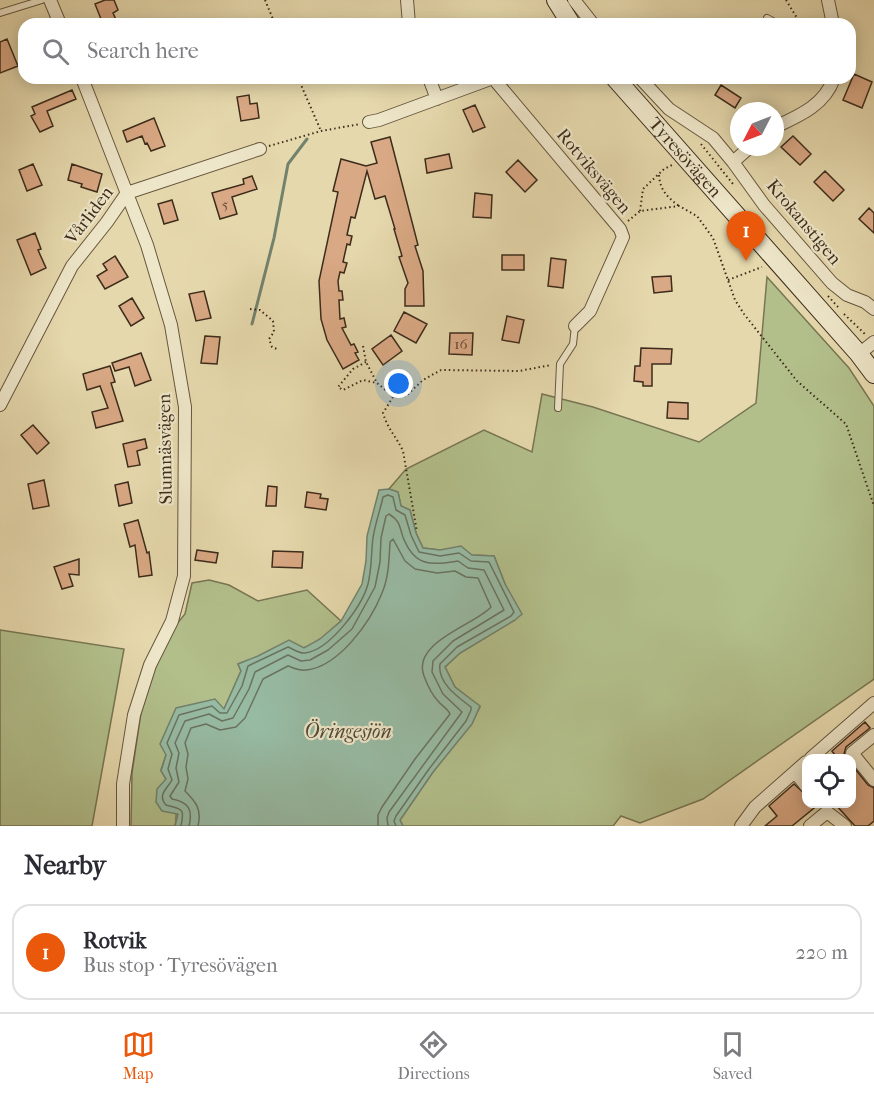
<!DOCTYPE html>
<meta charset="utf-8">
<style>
body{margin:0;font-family:"IM FELL French Canon",serif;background:#f7f7f7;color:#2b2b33}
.controls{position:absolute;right:18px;bottom:18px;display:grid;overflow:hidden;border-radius:12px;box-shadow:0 3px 15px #0003}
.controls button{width:54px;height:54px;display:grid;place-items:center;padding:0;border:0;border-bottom:2px solid #e1e1e2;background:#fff;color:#2b2b33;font:30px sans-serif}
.compass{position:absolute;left:730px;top:102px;width:54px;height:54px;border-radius:50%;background:#fff;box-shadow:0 3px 15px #0003;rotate:228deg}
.you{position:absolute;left:399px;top:384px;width:21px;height:21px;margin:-15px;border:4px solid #fff;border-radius:50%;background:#1a73e8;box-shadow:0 0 0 9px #1a73e833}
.badge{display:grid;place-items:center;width:39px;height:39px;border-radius:50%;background:#ea580c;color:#fff;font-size:20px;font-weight:700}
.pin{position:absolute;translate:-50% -50px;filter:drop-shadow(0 2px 3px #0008)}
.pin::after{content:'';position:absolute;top:32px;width:21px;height:18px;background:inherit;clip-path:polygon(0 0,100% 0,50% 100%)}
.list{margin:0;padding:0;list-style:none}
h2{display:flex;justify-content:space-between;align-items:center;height:78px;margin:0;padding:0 24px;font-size:26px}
h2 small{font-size:20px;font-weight:400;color:#7c7c81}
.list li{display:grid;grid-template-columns:39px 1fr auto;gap:18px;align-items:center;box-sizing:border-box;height:96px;margin:0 12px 12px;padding:0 12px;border:2px solid #e1e1e2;border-radius:18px}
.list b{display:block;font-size:22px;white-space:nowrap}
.list p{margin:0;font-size:20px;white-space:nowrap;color:#7c7c81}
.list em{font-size:20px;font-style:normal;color:#7c7c81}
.icon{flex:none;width:33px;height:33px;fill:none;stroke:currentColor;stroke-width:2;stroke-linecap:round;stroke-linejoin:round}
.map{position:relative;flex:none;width:874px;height:826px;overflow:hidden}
.search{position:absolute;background:#fff;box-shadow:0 3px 15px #0003;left:18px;right:18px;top:18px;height:66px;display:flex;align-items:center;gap:15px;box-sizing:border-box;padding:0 21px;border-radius:18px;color:#7c7c81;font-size:22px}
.sheet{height:186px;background:#fff}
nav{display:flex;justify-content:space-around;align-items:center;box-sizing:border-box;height:84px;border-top:2px solid #e1e1e2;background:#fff;font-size:16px;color:#7c7c81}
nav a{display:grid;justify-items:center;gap:3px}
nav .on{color:#ea580c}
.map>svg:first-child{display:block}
.green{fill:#b2bf8b;stroke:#787653;stroke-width:1.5}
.water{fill:#97bba4;stroke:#73826d;stroke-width:1.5}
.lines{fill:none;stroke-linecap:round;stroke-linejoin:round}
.shore{stroke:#6a7460;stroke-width:1.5}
.stream{stroke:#73826d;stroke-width:3}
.building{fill:#d9a884;stroke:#3d2c1b;stroke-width:1.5}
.lane-casing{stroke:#67573f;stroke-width:8}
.street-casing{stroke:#67573f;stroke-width:14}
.secondary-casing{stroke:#3d2c1b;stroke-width:20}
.path{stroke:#3d2c1b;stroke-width:2;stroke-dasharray:1.5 3;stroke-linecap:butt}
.lane{stroke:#eee6c9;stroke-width:6}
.street{stroke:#eee6c9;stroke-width:12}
.secondary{stroke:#eee6c9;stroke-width:18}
.labels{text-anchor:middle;stroke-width:4.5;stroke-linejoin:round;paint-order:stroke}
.number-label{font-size:15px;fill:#644b35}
.street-label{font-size:18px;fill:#3d2c1b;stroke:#eee6c9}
.water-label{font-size:20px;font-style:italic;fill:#4f4936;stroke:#eee6c9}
</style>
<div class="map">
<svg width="874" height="826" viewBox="0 0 874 826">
<rect width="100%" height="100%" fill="#e5d8ac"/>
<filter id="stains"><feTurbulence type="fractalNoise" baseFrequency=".00333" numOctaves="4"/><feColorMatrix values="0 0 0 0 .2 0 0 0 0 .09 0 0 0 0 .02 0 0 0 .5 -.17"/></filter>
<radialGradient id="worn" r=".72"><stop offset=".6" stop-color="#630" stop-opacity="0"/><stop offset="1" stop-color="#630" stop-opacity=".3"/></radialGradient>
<!-- green -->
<path class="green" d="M767,277L849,368L874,406V679L703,799L640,823L621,816L613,826H403L400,820L433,772L471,724L480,707L455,687L445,667L460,653L515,620L505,584L494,556L472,555L449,549L440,550L423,548L416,533L410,510L401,506L398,492L389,489L406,469L484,430L532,452L542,394L593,407L699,442L756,403Z
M209,580L229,585L258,601L307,590L341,621C330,631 318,644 303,648C281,654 260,655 238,664L241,671L224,709L166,755L161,770C171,787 179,808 175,826H131L132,773L141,713L152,670L176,625L185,614L192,583Z
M0,630L124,649L92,826H0Z"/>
<!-- water -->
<path class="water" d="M389,489L398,492L401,506L410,510L416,533L423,548L440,550L461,546L472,555L494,556L505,584L522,614L515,620L460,653L445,667L455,687L480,706L472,724L433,772L400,820L403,826H175L178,814L162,811L156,802L157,789L166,779L161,771L166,755L160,744L176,708L215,699L224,709L241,671L238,664L258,656L289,640L304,648L320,639L341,621L362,584L366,561L367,536L379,490Z"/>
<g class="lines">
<!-- shore -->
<path class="shore" d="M181,826C185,808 182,809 166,805C157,795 167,789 172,780L168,769L172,754L167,743L179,715L212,706L220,713H227L242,686L248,666L288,647C293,649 300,654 305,653C330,650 362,606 368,584C372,568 371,553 373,538C375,524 380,511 383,497L388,495L393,497L396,510L405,515L411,535L419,552L440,556L459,553L471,561L489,562L514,612L511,616L457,647L440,664C437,683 458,697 471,707V710L466,721L429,769L396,816L394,821L396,826
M189,826C193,810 189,802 172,799L170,796L179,782L176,768L179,753L175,743L185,721L209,714L222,721L233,718L249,689L255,672L288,655L301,661L310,660L328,650L352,629L375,587L380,562L381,538L386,516L389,514C400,521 399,525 403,537C414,566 430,566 458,561L468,568L484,570L504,610L453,641L433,661L432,672L443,694L462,712L389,812L387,818L388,826
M198,826C202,809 196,802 185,791L188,779L186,767L188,754L185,743L191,728L206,724L220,730L236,727L245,718L263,679L288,666C294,668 299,671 306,670C339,667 371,621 382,593C389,577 389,558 390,542L393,539L405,561L415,569L437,573L455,571L466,577L478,578L491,607C475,625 411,642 424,676C427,684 432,695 438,701C442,706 448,709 450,714L415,759L382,807L378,815V826"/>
<!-- stream -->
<path class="stream" d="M252,324L274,238L288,164L307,139"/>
</g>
<!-- building -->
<path class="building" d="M105,0H114L118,10L113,13L118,24H103L95,4Z
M7,39L18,66L0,73V42Z
M854,74L872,82L862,108L843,100Z
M721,85L741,98L735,108L715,95Z
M72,90L76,99L47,111L53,126L40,132L31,116L35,114L32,107Z
M249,95L250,104L257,103L259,118L241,121L237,97Z
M475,105L485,127L473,132L463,110Z
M154,118L165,146L151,151L147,143L145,144L142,136L127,142L123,131Z
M793,136L811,154L800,165L781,147Z
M390,137L418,245L415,246L423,271L424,306H405V289L408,283L399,257L402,256L394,229H395L385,196L375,199L367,171L355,218L351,217L347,235L352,236L350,245L347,244L343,262L347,263L344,273L340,272L338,281L339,291H342L343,300H339L340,319L344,318L346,327L342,328L351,345L354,344L358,352L355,353L359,360L343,369L327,340L321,319L319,281L338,192L333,191L341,159L366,166L377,163L371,142Z
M449,154L452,168L427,173L425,159Z
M518,160L537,180L525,192L506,172Z
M33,164L42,185L27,191L19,170Z
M72,164L102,174L97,192L81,187L82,184L68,180Z
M825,171L844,190L833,201L814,182Z
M252,176L257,189L232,197L237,214L220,219L212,193L244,184L243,179Z
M475,193L492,195L491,218L473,217Z
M172,200L178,220L164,224L158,204Z
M869,208L874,213V233L859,219Z
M35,233L41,249L38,250L46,268L31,275L17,240Z
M502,255H524V270H502Z
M115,256L128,277L105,289L97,276L107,270L103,264Z
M551,258L566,260L563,288L548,286Z
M671,276L672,291L654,293L652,277Z
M204,291L211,318L196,321L189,294Z
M132,298L144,318L131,326L119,306Z
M404,312L427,324L416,343L394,331Z
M507,316L524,320L519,343L502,340Z
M450,333H473L472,355L449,354Z
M391,335L402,351L383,365L372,349Z
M205,336L220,337L217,364L201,363Z
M641,348L672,349L671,364H652V386H643V382L634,381L635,366H640Z
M141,353L151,380L135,386L129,367L115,371L112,363Z
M110,366L115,382L111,383L123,421L96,428L92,412L108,408L100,386L87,390L83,374Z
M668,402L688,403V419L667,418Z
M33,425L49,443L37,454L21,435Z
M145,439L147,448L137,451L140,465L128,467L123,444Z
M44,480L49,506L33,509L28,484Z
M128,482L132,503L119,506L115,485Z
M268,486L277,487L276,506H266Z
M307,492L321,494L320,498L328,499L326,510L305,507Z
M138,520L147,553L149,552L152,575L139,577L135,545L130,547L124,524Z
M197,550L218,553L216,563L195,560Z
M273,551L303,552L302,568L272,567Z
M79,559V575L69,574L73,586L62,589L54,567Z
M865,722L870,728L846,747L844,754L846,759H838L832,751Z
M852,765L868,785L874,788V821L868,826H855L835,804H852Z
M794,784L807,796V804H819L792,826H765L777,816L769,806Z"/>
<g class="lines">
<defs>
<path id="lane" d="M0,13L42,0
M767,18L778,24
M558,408L560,364L573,344L575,326"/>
<path id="street" d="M50,0L60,24
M407,0L409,24
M574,0L593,24
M828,0L833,24
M82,78L147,245L171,325L185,407L184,576L172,621L150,665L134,715L123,784V826
M429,78L437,99
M493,78L620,229L623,237L590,311L575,326
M640,78L669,109L713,138L733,162
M369,122L379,120L493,78
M775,127C799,116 825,105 834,78
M750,147L733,162L764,205L832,283L847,295L865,302L874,309
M859,354L874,342
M0,405L72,266L107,222L127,193L260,149
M874,735L852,753L874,780
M811,758L874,703
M795,772L806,786
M741,826L755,807L806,762
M810,826L827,812L845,826"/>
<g id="secondary">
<path d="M556,0L571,24"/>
<path id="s1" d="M615,78L859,354L874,374"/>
</g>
</defs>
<!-- lane casing -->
<use href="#lane" class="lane-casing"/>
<!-- street casing -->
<use href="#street" class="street-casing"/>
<!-- secondary casing -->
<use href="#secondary" class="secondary-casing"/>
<!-- path -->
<path class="path" d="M265,0L275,24
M786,0L797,18V24
M298,78L321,131
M701,144L733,184
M269,146L321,131L360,124
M659,175C660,190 667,197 679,206
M640,211L643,189L664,169L672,165
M628,221L640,211L679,206L697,216L713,238L735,300L744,314L797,381L846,424L874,506
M728,280L762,267
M828,296L838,307
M250,309L260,310L273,321L274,332L269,339L272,347L277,349
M844,314L866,335
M363,346L366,362L377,383
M366,362L353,369L338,387L343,390L363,380L377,383L394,397L406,396L423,380L441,370L519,371L551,365
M393,397L383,413C388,430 396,436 403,451L417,532"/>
<!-- lane -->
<use href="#lane" class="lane"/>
<!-- street -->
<use href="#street" class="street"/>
<!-- secondary -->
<use href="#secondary" class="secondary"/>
</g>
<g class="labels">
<!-- number labels -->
<g class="number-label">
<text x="225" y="209">5</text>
<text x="461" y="349">16</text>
</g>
<!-- street labels -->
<g class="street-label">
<text dy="6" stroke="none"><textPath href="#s1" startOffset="106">Tyresövägen</textPath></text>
<text transform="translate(594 171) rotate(50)" y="6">Rotviksvägen</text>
<text transform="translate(89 215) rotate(-53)" y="6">Vårliden</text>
<text transform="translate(804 222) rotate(50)" y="6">Krokanstigen</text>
<text transform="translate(165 449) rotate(-91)" y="6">Slumnäsvägen</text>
</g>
<!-- water labels -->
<g class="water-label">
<text x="348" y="738">Öringesjön</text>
</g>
</g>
<rect width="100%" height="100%" filter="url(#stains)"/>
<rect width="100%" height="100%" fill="url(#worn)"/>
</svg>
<div class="controls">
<button><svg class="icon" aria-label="locate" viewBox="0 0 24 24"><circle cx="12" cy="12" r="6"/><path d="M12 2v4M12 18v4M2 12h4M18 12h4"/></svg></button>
</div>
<svg class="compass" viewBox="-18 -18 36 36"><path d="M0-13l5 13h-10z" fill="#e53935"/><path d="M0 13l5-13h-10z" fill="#7c7c81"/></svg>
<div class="you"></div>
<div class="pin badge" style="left:746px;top:261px">1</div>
<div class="search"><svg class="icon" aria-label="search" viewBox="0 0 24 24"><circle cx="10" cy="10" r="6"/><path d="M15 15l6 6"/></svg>Search here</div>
</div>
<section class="sheet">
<h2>Nearby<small></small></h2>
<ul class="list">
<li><span class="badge">1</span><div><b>Rotvik</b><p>Bus stop · Tyresövägen</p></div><em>220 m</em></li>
</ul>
</section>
<nav>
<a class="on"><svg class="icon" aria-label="map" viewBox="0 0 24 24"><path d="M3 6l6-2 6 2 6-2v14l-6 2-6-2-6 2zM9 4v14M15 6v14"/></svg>Map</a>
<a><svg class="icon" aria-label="directions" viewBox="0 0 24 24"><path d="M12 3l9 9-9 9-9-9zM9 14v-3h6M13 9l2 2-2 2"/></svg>Directions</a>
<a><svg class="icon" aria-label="saved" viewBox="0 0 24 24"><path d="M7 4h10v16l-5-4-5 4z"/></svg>Saved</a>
</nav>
